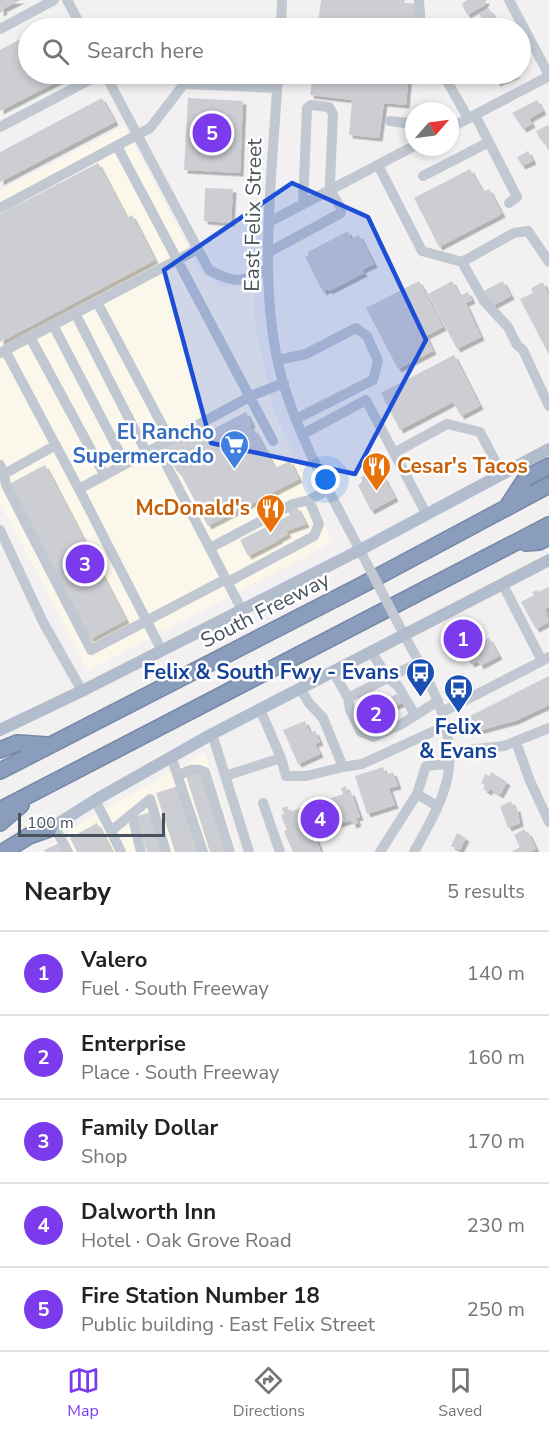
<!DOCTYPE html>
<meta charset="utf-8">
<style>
body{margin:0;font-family:"Nunito Sans",sans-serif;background:#f2f2f2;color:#222}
.compass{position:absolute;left:405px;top:102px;width:54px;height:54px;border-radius:50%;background:#fff;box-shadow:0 3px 9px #0003;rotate:62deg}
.scale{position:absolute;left:18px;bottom:15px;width:147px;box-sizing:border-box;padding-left:6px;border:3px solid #49515d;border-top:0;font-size:16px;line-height:21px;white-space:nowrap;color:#49515d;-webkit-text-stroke:4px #fff;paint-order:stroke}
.you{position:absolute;left:326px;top:480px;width:21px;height:21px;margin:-15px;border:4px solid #fff;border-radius:50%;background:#1a73e8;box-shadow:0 0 0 9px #1a73e833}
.badge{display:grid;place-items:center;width:39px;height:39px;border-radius:50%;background:#7c3aed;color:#fff;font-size:20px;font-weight:700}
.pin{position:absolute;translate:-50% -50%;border:3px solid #fff;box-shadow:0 2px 6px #0006}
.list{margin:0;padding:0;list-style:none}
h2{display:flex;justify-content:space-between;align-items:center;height:78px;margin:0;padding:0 24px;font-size:26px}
h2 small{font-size:20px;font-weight:400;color:#767676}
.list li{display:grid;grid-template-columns:39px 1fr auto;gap:18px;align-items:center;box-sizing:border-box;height:84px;padding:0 24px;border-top:2px solid #e0e0e0}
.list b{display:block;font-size:22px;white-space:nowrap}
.list p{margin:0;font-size:20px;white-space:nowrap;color:#767676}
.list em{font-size:20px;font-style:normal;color:#767676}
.icon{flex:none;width:33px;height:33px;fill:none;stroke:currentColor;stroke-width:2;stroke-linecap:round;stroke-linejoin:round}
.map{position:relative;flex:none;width:549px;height:852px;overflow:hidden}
.search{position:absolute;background:#fff;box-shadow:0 3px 9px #0003;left:18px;right:18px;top:18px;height:66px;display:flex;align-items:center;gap:15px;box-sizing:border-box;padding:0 21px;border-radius:33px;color:#767676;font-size:22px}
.sheet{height:498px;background:#fff}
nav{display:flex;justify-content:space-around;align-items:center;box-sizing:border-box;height:84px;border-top:2px solid #e0e0e0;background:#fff;font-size:16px;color:#767676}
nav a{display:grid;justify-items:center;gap:3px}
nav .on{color:#7c3aed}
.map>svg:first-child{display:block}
.commercial{fill:#fbf8eb}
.building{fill:#cdced4;filter:url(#shadow)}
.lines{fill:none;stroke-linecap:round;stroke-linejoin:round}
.highway-casing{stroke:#7588a8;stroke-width:18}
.minor{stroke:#c1c8d1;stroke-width:10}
.major{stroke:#b1bccd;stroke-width:12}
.highway{stroke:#8a9dbc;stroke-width:15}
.minor-bridge{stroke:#c1c8d1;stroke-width:10}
.marked{fill:#1d4ed8;fill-opacity:0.2;stroke:#1d4ed8;stroke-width:4.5;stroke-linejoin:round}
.labels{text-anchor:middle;stroke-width:5;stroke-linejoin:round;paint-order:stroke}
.street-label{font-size:21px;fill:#49515d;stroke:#fff}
.shop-label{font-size:21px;font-weight:bold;fill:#366cbe;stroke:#fff;text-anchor:end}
.food-label{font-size:21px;font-weight:bold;fill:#c56008;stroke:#fff;text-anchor:start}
.transit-label{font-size:21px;font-weight:bold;fill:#164399;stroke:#fff;text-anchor:end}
</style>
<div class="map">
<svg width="549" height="852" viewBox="0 0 549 852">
<defs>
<filter id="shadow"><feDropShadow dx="3.5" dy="3.5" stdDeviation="0" flood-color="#0004"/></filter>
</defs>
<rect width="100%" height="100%" fill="#f2f0f0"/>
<!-- commercial -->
<path class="commercial" d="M124,126L202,274L222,287H255V324L273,409L333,542L88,671L0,503V191Z
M205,753L237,852H40L89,818Z"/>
<!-- building -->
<path class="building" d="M0,0H21L3,9L4,11L0,13Z
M321,0H405L404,3L417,4L414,28H317Z
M467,0H486V2L484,3L485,5L467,15L462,4Z
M489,9L492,13L500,28H479L475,21L482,19L479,14Z
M61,19L66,28H42Z
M28,35V74H72L0,111V50Z
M313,74H409L406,105L384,103L379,138L349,135L352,100L310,95Z
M492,74H518L497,83Z
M102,98L115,122L0,182V152Z
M188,98L243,101L240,173L184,170Z
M537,100L543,111L529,119L532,124L523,129L512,113Z
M548,125L549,127V151L543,140L541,141L536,131Z
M528,151L533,161L522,166L517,157Z
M98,163L127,218L132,215L155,260L0,342V214Z
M470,169L483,192L489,189L502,214L439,247L414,198Z
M205,188L233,189L231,223L204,221Z
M348,231L351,239L359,235L374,264L362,270L364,273L329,291L328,289L323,292L305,257L309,255L308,252Z
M419,281L443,327L426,336L433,351L398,369L366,308Z
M452,281L460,296L468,292L472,300L464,304H466L481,337L457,349L428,294Z
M503,281L511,296L492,306L484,291Z
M543,282L549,296V355L520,299L533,293L531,288Z
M454,355L480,406L461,416L453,402L400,430L381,393Z
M246,412L252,424L250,425L252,430L254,429L275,468L290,461L299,479L208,526L179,471L177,472L164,447L189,434L192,440Z
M45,465L126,620L90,639L9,484Z
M381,472L395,498L371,511L358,485L362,482L361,477L369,473L371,478Z
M297,507L306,524L286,531L288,534L279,539V540L248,556L240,540L290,515L288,512Z
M549,587V607L545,609L549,622L536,629L521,602L534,595L532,592L537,590L538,592Z
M462,627L473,647L489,638L499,656L480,666L478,661L471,664L454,631Z
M549,676V705L515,721L478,731L470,716Z
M397,694L402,703L393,707L395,710L382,717L386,725L378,729L374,721L369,724L362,711Z
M305,721L310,733L315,731L320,742L315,744L320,754L298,764L283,730Z
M383,767L386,775L393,772L398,786L389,788L395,805L367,814L355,776Z
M199,772L225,852H210L186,776Z
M491,772L507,782L500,795L490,789L488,792L483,789L485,785L481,783L485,774L489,776Z
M178,786L199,852H175L156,793Z
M346,786L348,793L351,792L360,817L356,818L358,823L353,825L351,820L319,830L321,834L315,836L321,852H293L284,831L287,830L281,815L284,814L282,808L287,806L289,812L343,794L341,788Z
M511,801L515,809L517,808L520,823L508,828L500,806Z
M151,812L162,852H147L137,816Z
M97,823L112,852H77L70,838Z
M524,829L527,833L528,832L536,849L530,852H511L520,847L514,835Z
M457,833L466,838L460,850L451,846Z
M59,843L63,852H45L44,850Z"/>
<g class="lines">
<defs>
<path id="highway" d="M509,504L526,478L549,466
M526,543L539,542L549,537
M0,750L17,743L47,745
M0,771L362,585L549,485
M0,810L549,525
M0,823L21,805
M3,852L29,836L49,829"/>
</defs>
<!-- highway casing -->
<use href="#highway" class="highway-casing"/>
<!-- minor -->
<path class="minor" d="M67,0L82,28
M419,0L421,28
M509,0L549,75
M281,28L282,0
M0,29L54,0
M105,74L209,270C235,284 242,283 268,268
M278,74C273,169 256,287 282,379C300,442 334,500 364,558
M443,74L468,118
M475,115L517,197L509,203
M390,121L414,124
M0,127L101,74
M450,128L549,76
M117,146L273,441
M378,165L422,251L462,262L484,301L508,327L517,345L523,350L549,406
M423,176L489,142
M0,208L150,128L184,84L277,88
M269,222L414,146
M269,252L341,213V208L330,190V182L333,114L329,107L311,105L307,108L303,204
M462,262L514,233L528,231L549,262
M97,302L170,440
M75,313L146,452
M53,325L125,463
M30,337L104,474
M5,350L79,489
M0,353L196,250
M278,360L306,354L356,328L367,336L378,361L373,380L296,419
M303,434L366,400L394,453L447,424L480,432L502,474
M157,447L242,610
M394,453L427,515
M0,465L4,474L56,445
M4,474L6,485L91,650L226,579
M0,530L43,622L82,691
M210,548L293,504L309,500L328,490
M228,582L314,536L319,524L309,500
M503,585L542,661L549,657
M400,627C424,673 457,721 448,775C443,802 427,828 414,852
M162,651L79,489L253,395L284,383
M371,651L388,678L398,686L415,715
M333,671L348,698L350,710L361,732L373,737L400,725L438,701
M348,698L418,663
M442,712L542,661
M212,734L249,852
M516,742L530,781L549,822
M449,752L504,746L549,728
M171,756L203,852
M281,758L286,776H306L343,767L323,718L309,703L300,688
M343,767L362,764L445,726
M225,776L281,758L260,709
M178,777C186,770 195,767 205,772L230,852
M95,800L111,831
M263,803L280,852
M437,806L417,794L426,766L448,764
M132,814L141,852
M54,826L68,852
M121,852L111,831L150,799L166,852
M380,852L417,794"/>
<!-- major -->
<path class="major" d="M0,730L86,689L360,550L549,449
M43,833L97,799L212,734L549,560"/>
<!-- highway -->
<use href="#highway" class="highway"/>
<!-- minor-bridge -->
<path class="minor-bridge" d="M366,562L399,625"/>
</g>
<!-- marked area -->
<path class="marked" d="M292,183L368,217L426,340L355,474L211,443L164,270Z"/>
<!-- icons -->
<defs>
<symbol id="supermarket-pin" viewBox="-11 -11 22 30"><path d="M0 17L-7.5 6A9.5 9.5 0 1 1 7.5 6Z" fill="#3f7fe0" stroke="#fff"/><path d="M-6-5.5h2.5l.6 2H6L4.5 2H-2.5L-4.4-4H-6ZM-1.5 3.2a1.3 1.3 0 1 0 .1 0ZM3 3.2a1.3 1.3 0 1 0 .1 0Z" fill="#fff"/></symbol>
<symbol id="restaurant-pin" viewBox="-11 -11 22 30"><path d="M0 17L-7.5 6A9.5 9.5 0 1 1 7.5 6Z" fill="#e8710a" stroke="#fff"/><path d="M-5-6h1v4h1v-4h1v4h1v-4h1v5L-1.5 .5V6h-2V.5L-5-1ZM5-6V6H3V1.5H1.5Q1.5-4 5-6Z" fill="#fff"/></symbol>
<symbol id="bus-pin" viewBox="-11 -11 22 30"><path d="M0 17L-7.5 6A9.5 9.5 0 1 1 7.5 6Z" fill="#1a4fb4" stroke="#fff"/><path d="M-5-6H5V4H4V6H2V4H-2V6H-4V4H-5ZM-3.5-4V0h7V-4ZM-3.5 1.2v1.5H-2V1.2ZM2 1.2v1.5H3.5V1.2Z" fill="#fff"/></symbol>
</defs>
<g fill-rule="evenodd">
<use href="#supermarket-pin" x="218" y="428" width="33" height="45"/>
<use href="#restaurant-pin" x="360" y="450" width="33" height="45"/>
<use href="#restaurant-pin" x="254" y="492" width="33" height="45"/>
<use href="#bus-pin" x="404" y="656" width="33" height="45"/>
<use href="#bus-pin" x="442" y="672" width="33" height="45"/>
</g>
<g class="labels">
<!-- street labels -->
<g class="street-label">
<text transform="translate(253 215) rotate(-89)" y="7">East Felix Street</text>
<text transform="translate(265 610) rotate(-27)" y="7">South Freeway</text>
</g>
<!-- shop labels -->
<g class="shop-label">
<text x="214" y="439">El Rancho<tspan x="214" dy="24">Supermercado</tspan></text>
</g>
<!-- food labels -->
<g class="food-label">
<text x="397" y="473">Cesar's Tacos</text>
<text x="250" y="515" text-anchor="end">McDonald's</text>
</g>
<!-- transit labels -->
<g class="transit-label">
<text x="399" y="679">Felix &amp; South Fwy - Evans</text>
<text x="458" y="734" text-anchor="middle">Felix<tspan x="458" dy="24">&amp; Evans</tspan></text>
</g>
</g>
</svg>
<svg class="compass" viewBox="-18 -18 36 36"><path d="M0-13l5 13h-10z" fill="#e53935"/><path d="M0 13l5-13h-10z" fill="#767676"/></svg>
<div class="scale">100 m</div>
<div class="you"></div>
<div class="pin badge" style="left:463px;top:639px">1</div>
<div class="pin badge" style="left:376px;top:714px">2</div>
<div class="pin badge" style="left:85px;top:564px">3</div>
<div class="pin badge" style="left:320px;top:819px">4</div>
<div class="pin badge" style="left:212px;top:133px">5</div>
<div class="search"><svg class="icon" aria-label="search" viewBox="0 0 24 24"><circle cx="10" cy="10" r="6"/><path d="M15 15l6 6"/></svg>Search here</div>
</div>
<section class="sheet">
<h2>Nearby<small>5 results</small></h2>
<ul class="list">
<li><span class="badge">1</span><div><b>Valero</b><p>Fuel · South Freeway</p></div><em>140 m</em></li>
<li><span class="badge">2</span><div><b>Enterprise</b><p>Place · South Freeway</p></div><em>160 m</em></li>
<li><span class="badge">3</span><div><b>Family Dollar</b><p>Shop</p></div><em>170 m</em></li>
<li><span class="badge">4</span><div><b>Dalworth Inn</b><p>Hotel · Oak Grove Road</p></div><em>230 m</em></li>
<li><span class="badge">5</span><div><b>Fire Station Number 18</b><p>Public building · East Felix Street</p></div><em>250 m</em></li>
</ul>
</section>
<nav>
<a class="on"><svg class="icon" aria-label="map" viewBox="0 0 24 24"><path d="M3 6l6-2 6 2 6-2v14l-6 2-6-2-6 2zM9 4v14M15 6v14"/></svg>Map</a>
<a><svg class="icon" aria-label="directions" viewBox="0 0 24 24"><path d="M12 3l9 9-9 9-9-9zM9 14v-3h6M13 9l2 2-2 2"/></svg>Directions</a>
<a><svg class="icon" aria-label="saved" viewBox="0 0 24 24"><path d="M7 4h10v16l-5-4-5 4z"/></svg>Saved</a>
</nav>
